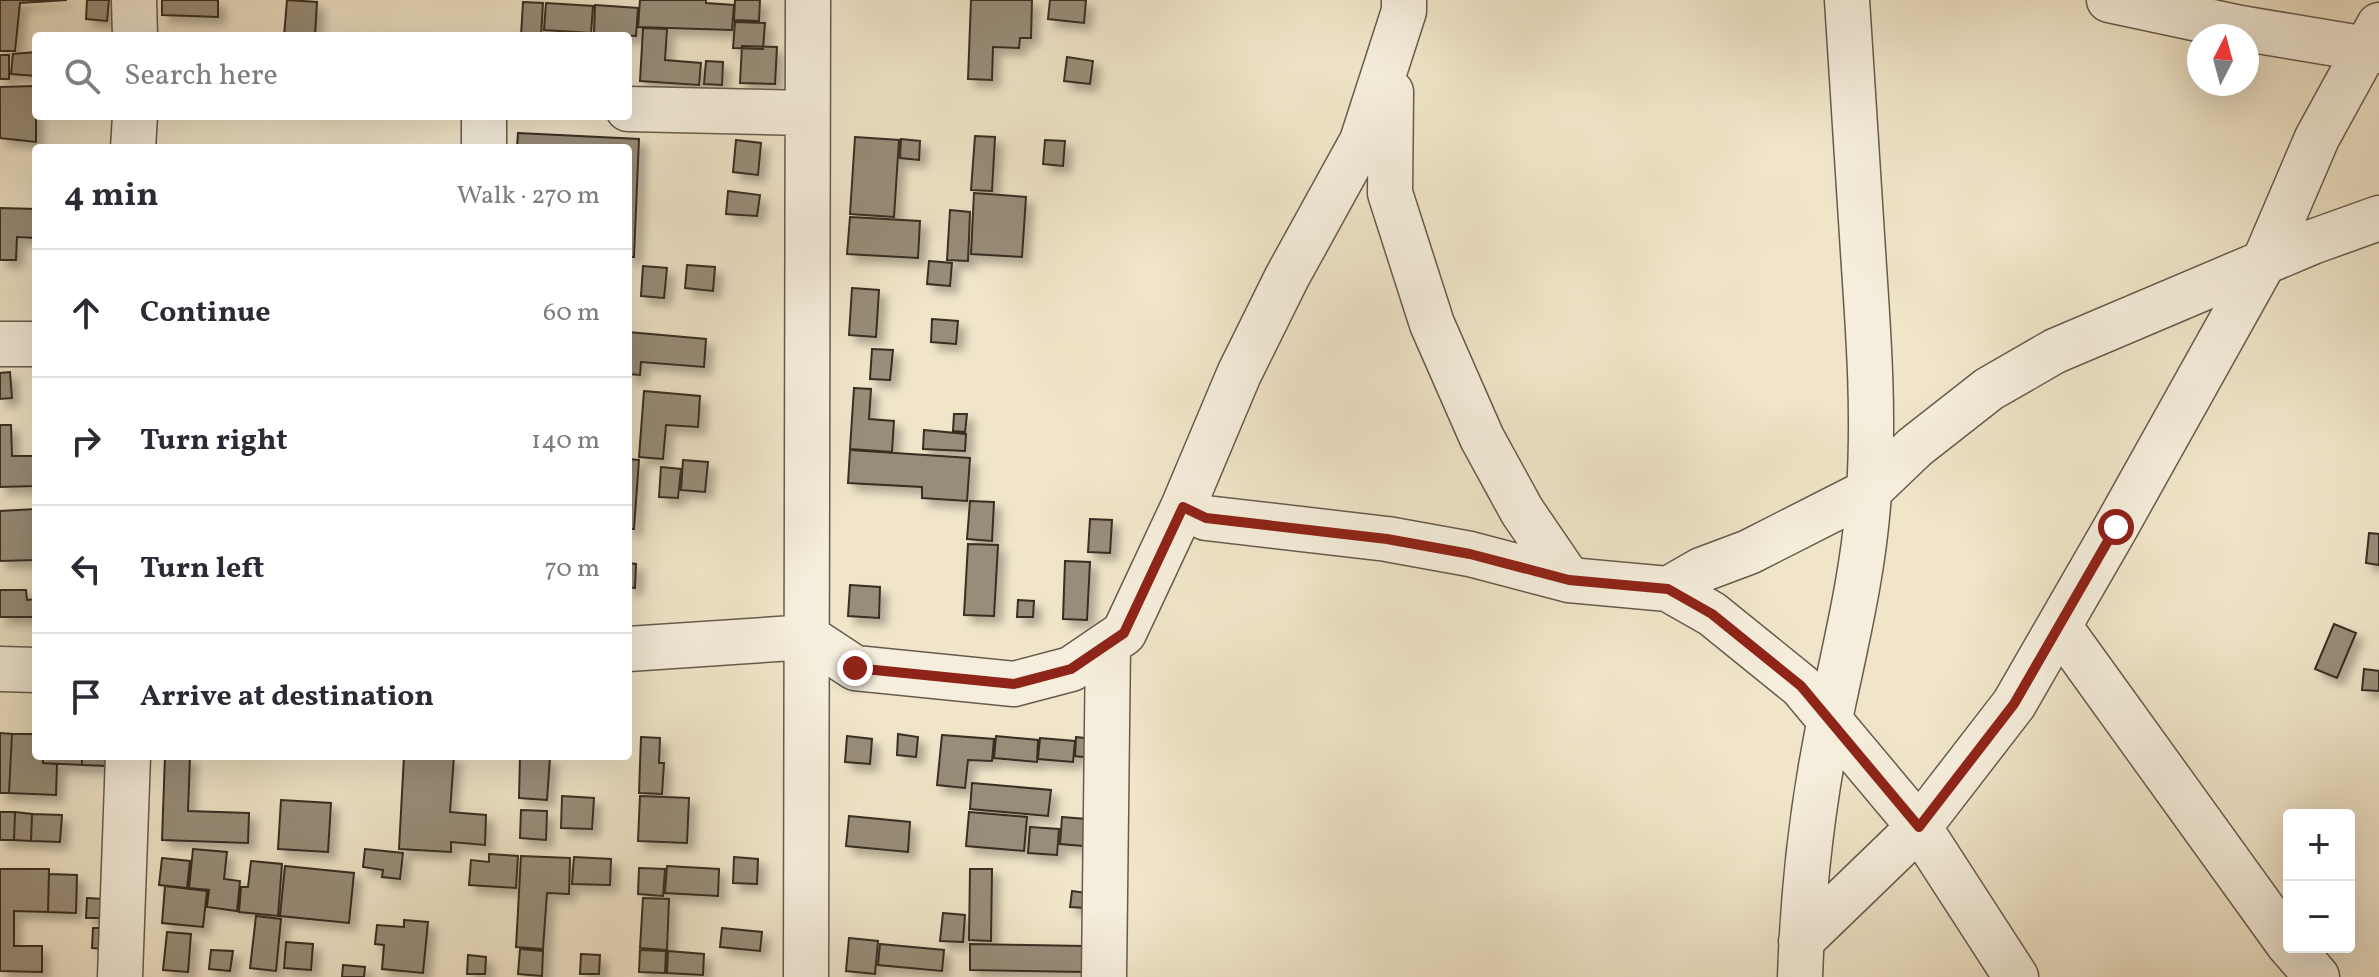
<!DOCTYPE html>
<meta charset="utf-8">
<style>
body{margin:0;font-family:Vollkorn,serif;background:#f7f7f7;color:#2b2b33}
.controls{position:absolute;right:24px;bottom:24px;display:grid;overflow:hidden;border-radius:8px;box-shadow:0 8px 32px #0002}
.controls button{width:72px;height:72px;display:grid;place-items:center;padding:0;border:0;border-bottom:2px solid #e1e1e2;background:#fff;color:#2b2b33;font:40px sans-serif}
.compass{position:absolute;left:2187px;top:24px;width:72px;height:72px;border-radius:50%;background:#fff;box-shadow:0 8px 32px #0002;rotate:6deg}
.stop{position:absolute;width:24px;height:24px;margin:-18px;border:6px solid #8f2418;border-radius:50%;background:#fff}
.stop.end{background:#8f2418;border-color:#fff;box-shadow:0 2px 8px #0008}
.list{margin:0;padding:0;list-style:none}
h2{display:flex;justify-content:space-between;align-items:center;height:104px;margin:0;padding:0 32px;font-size:34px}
h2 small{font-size:26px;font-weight:400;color:#7c7c81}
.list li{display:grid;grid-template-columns:52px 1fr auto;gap:24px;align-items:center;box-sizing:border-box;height:128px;padding:0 32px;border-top:2px solid #e1e1e2}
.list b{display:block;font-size:30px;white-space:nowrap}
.list em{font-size:26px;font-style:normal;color:#7c7c81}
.icon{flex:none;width:44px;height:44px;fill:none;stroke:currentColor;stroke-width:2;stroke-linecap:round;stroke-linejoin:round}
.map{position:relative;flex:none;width:2379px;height:977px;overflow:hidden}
.search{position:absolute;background:#fff;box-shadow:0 8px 32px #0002;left:32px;top:32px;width:600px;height:88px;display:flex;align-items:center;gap:20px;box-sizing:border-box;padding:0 28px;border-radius:8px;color:#7c7c81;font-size:30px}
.panel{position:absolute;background:#fff;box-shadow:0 8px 32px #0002;left:32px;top:144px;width:600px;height:616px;border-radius:8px}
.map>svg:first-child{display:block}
.building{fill:#988d79;stroke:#392d22;stroke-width:2;filter:url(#shadow)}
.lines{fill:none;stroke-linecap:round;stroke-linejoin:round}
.minor-casing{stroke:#675b4c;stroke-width:47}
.minor{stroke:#f5eedc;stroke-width:44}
.route{stroke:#8f2418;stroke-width:10}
</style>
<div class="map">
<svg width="2379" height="977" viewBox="0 0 2379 977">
<defs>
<filter id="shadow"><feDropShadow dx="7" dy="7" stdDeviation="4" flood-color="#0004"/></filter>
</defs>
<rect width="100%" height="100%" fill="#f0e5c9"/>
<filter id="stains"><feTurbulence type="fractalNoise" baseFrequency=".0025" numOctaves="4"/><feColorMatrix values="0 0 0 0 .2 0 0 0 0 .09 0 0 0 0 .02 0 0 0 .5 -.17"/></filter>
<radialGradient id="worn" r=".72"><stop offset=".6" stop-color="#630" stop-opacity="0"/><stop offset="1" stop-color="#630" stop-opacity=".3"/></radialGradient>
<!-- building -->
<path class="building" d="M0,0H67L20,3L15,51H0Z
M87,0H109L107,21L86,19Z
M162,0H218V17L162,15Z
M287,0L317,2L315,36H284Z
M640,0H706V3L734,5L732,30L638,27Z
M735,0H760L759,21L734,20Z
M971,0H1032L1031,38H1020L1019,48L993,47L992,80L968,79Z
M1050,0H1086L1084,23L1048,19Z
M523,2L543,3L541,36H521Z
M546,3L593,6L591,33L544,30Z
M595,5L638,8L636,36L594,34Z
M735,22L765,23L763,49L733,48Z
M643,28L667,29L665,60L701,63L699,85L640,81Z
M742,46L777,47L775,84L740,83Z
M36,52V76L11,74L13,54Z
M0,55H9V79H0Z
M1067,57L1093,61L1090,84L1064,81Z
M706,61L723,62L722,85L704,84Z
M36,86V142L0,138V87Z
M518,133L639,139L634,257H628V148H517Z
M975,136L995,137L992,191L971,190Z
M855,137L899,140L894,217L850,214Z
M901,139L920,141L919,160L900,158Z
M736,140L761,143L758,175L733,172Z
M1045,140L1065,141L1063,166L1043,164Z
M728,191L760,195L757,216L726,214Z
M974,193L1026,197L1022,257L971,254Z
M0,208L36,209V238L17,237L16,260H0Z
M950,210L970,212L968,261L947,260Z
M850,217L920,221L918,258L847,254Z
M929,261L952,263L950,286L927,284Z
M687,265L715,267L713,291L685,288Z
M643,266L667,268L664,298L641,296Z
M852,288L879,290L876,337L849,335Z
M932,319L958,321L956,344L931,342Z
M628,332L706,339L704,367L641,362L640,375L628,374Z
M872,349L893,350L890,380L870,379Z
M10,372L12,398L0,399V373Z
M854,388L871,389L869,419L894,421L892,452L850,449Z
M644,391L700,396L698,427L666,425L663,459L639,457Z
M954,414H967L965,432L953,431Z
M0,425H11L12,456H36V486L0,487Z
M924,430L966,434L965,451L923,449Z
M850,450L970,458L967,501L922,498V487L848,483Z
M628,459L639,460L634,529H628Z
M683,460L708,462L705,492L681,490Z
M661,467L681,469L678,498L659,497Z
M970,501L994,502L992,541L967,539Z
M36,509V560L0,561V511Z
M1090,519L1112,520L1110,553L1088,552Z
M2369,533L2379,534V565L2366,563Z
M968,544L998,545L994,616L964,615Z
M1065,561L1090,562L1087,620L1063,619Z
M628,563L636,564L635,588L628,587Z
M850,585L880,587L879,618L848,616Z
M0,590H26L27,600L36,599V617H0Z
M1018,600L1034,601L1033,617H1017Z
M2334,624L2356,633L2337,678L2315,669Z
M2364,669L2379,671V691L2362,690Z
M0,733L12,734L9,793H0Z
M12,734H36V756H43V763L57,764L56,795L9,793Z
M898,734L918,737L916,757L897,755Z
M942,735L994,739L992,761L968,760L965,788L937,785Z
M847,736L872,739L870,764L845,762Z
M996,736L1038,740L1037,762L994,758Z
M641,737L660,738L659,763H664L662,794L639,793Z
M1076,737L1093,739L1091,758L1075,756Z
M1040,738L1075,741L1073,762L1038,759Z
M43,756H82V765L43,763Z
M82,756H107V766L82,765Z
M165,756H190L188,811L249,813L248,843L162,840Z
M404,756H454L450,812L486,815L485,845L451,842V852L399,849Z
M520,757L550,758L547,800L519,798Z
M972,783L1051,790L1048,816L970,809Z
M562,796L594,798L592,829L561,828Z
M640,796L689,798L687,843L638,841Z
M281,800L331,803L328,852L278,849Z
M521,810L547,811L546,840L520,838Z
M0,812H15L14,840H0Z
M15,812L32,814L31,841L14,840Z
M969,812L1027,817L1024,851L966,846Z
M32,814L62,815L60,842L31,841Z
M849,816L910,822L908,852L846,846Z
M1062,817L1086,819L1083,846L1060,844Z
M1030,827L1059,829L1057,855L1028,853Z
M193,849L227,852L224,879L240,881L237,911L207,907L209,890L189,888Z
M365,849L403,853L400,879L382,877L383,870L363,867Z
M489,854L518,856L516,888L469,885L471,860L489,862Z
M521,856L570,858L569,894L547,893L543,949L516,947Z
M574,857L611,859L610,885L572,884Z
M734,857L758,859L757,884L733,883Z
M162,858L190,861L187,888L159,885Z
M251,861L282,864L278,916L239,912L241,887H248Z
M285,866L354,873L349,923L280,916Z
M667,866L719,869L718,896L665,893Z
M639,868L665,869L663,896L638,894Z
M0,869H49L48,912L14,911V946H42V972L0,971Z
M970,869H992L991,941L969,940Z
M49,874L77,875L76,913L48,912Z
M165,886L207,891L203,927L162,923Z
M1072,891L1087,893L1085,908L1070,907Z
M87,898L104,899L103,918H86Z
M643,898L669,899L667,950L640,948Z
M943,913L965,915L963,942L940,941Z
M256,916L281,919L276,971L250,968Z
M404,920L428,922L423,973L382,969L384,945L375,944L377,925L404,927Z
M93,928H108L107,949L92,948Z
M722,928L762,932L760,951L720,947Z
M167,932L191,934L188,972L163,970Z
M849,938L878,941L875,974L846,971Z
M286,942L313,944L311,970L284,968Z
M880,944L944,950L942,971L878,965Z
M970,944L1085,946L1084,972L970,970Z
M520,949L543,951L542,976L518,974Z
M211,950L233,951L230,971L209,969Z
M640,950L666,951L665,973L639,972Z
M668,951L704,954L703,975L667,973Z
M581,954L600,955L599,974H580Z
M468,955L486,957L485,974H467Z
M343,965L365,967L364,977H342Z"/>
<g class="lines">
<defs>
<path id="minor" d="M134,0L135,36
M2109,0L2240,28L2379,51
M1391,92L1390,193L1432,324L1482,438L1522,511L1569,580
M628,109L806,113
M484,116V148
M133,148L135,116
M0,344H36
M1183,507L1206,518L1387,539L1470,554L1569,580L1668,589L1712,614L1801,686L1919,827L2016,977
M1668,589L1701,570L1749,552L1869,491L1915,447L1989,389L2055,351L2312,242L2379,218
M2059,626L2289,945
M628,649L808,637L855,668L1014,684L1071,669L1124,633L1183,507L1239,374L1287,277L1362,141L1404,11V0
M0,669L36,670
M1801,941L1919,827L2014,704L2116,527L2264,262L2317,138L2379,25
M2291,947L2317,977
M120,977L128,756
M806,977L808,0
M1104,977L1108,644
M1800,977C1803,884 1814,791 1834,700C1849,630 1865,562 1869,491C1874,416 1869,341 1864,267C1858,178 1852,89 1847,0"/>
</defs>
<!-- minor casing -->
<use href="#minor" class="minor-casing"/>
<!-- minor -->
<use href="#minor" class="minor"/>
</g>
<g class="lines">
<!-- route -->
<path class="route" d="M855,668L1014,684L1071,669L1124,633L1183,507L1206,518L1387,539L1470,554L1569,580L1668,589L1712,614L1801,686L1919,827L2014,704L2116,527"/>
</g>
<rect width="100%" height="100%" filter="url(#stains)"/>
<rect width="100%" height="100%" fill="url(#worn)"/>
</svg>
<div class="controls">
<button>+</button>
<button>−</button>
</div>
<svg class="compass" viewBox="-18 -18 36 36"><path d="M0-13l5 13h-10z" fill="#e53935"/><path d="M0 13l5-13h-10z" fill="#7c7c81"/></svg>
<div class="stop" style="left:2116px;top:527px"></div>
<div class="stop end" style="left:855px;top:668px"></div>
<div class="search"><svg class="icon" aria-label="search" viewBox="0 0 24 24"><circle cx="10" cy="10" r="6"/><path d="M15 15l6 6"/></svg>Search here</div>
<section class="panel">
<h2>4 min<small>Walk · 270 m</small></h2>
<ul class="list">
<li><svg class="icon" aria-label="ahead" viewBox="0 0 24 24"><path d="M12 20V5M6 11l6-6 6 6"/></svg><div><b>Continue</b></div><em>60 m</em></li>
<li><svg class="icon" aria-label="right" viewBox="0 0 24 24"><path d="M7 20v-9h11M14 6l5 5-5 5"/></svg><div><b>Turn right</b></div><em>140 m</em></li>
<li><svg class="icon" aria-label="left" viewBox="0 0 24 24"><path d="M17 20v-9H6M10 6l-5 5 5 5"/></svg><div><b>Turn left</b></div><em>70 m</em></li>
<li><svg class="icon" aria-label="arrive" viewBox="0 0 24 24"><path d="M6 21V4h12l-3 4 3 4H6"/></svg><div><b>Arrive at destination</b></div></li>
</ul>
</section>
</div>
